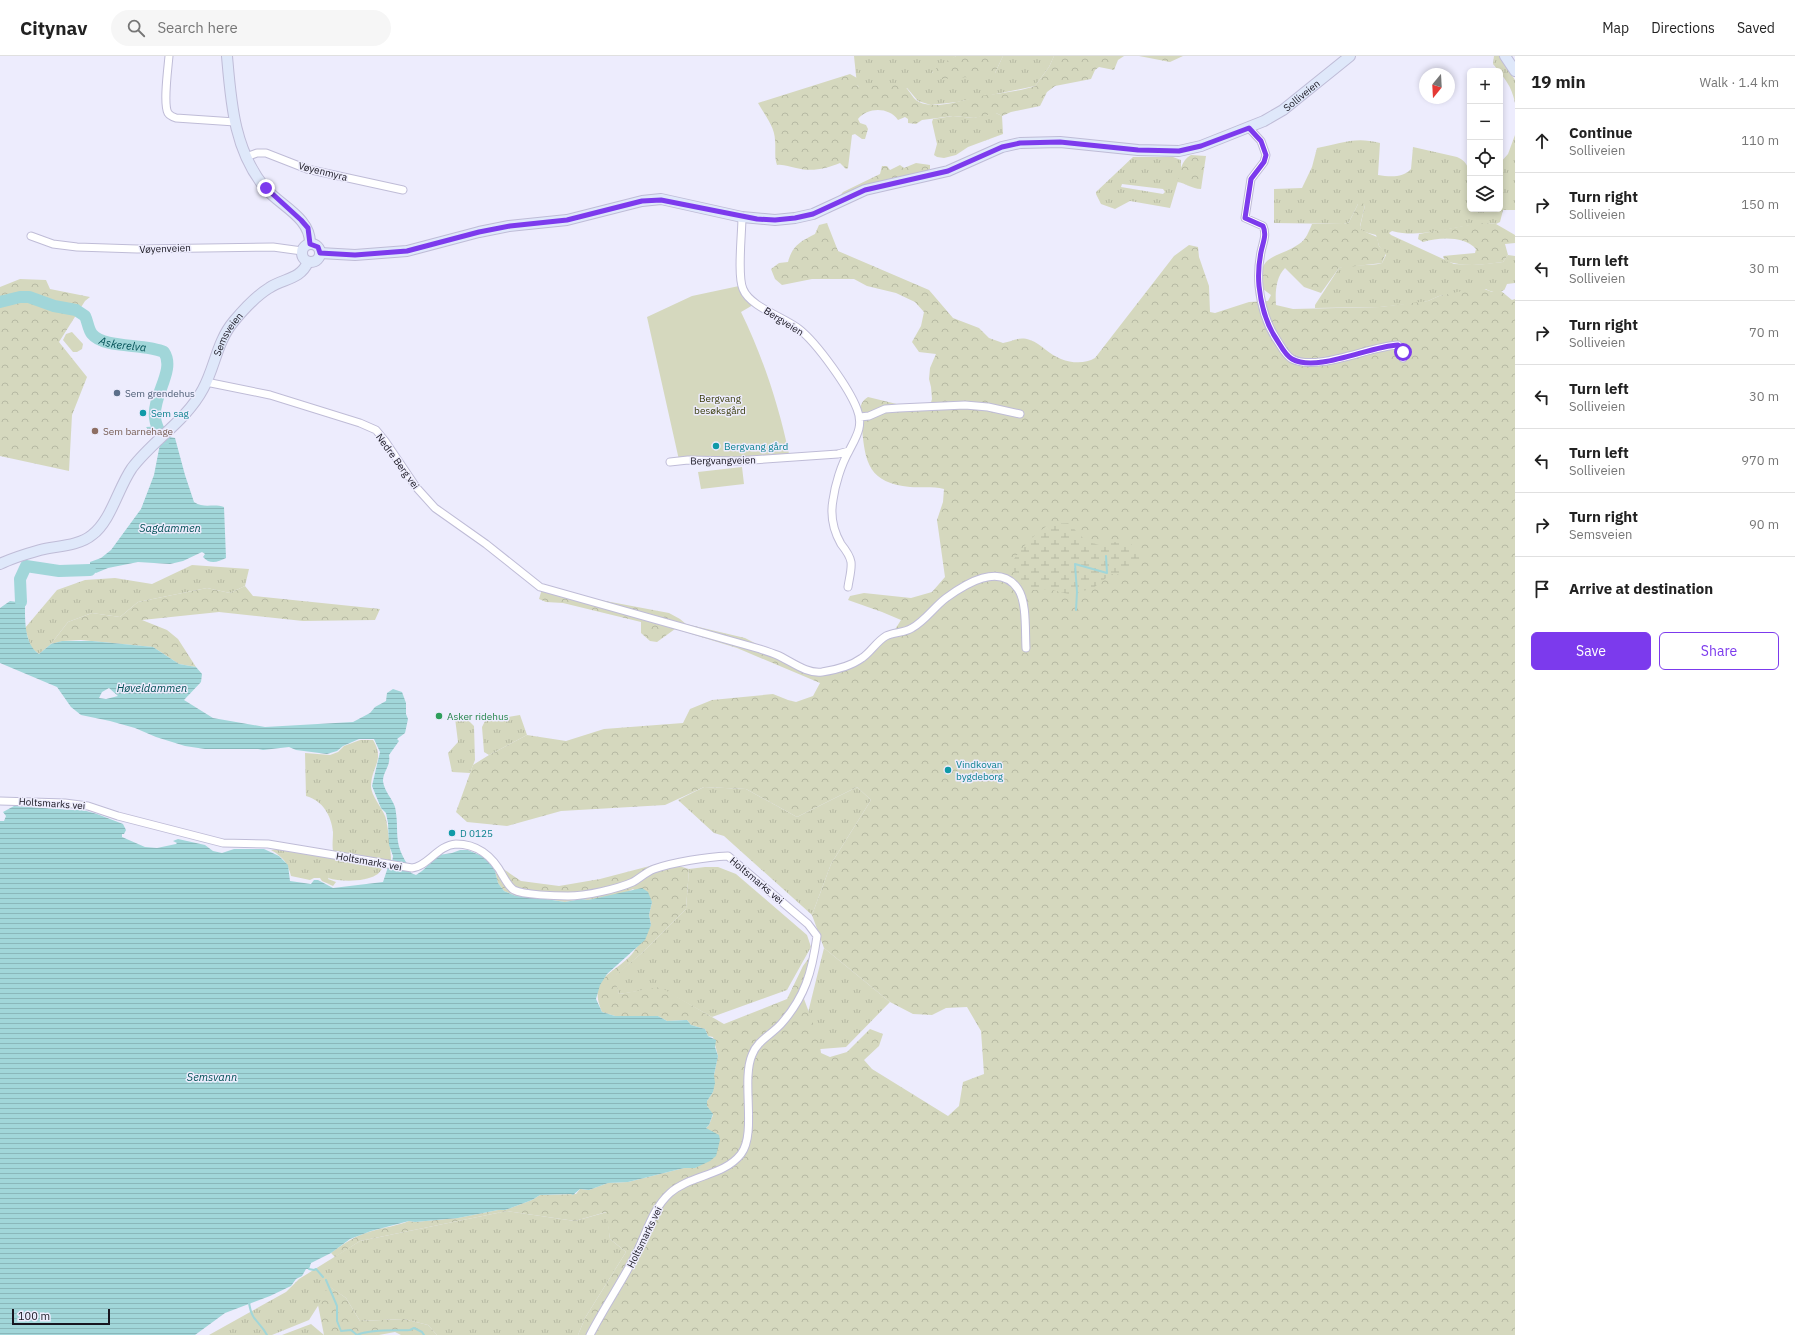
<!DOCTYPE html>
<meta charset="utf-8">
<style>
body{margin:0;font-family:"IBM Plex Sans",sans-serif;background:#f6f6f6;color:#222}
.controls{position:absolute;right:12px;top:12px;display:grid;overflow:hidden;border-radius:6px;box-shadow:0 2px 6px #0003}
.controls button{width:36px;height:36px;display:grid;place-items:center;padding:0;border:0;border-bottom:1px solid #e0e0e0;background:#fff;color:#222;font:20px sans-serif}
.compass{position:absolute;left:1419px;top:12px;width:36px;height:36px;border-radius:50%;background:#fff;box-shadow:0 2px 6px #0003;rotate:198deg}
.scale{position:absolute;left:12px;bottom:10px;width:98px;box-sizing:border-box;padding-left:4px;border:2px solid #181620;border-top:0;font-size:11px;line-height:14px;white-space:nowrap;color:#181620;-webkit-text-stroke:3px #edecfd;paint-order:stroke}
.stop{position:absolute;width:12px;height:12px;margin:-9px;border:3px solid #7c3aed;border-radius:50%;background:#fff}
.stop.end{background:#7c3aed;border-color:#fff;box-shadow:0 1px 4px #0008}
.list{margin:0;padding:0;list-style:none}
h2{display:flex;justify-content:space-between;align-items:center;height:52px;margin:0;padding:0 16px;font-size:17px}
h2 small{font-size:13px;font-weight:400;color:#767676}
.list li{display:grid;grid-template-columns:26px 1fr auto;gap:12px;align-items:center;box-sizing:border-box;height:64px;padding:0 16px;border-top:1px solid #e0e0e0}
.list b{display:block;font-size:15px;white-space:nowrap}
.list p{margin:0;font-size:13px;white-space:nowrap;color:#767676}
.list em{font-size:13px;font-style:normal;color:#767676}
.actions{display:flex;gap:8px;padding:12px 16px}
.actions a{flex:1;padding:9px 0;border:1px solid #7c3aed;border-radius:6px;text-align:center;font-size:14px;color:#7c3aed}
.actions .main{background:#7c3aed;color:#fff}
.icon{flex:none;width:22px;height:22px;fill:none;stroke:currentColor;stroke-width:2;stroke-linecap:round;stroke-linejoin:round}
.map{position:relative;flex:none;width:1515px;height:1279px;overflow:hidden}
header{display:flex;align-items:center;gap:24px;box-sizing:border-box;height:56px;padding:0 20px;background:#fff;border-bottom:1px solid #e0e0e0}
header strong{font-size:19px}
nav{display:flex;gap:22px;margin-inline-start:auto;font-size:14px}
.search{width:280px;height:36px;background:#f6f6f6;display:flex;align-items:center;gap:10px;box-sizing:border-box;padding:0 14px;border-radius:22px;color:#767676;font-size:15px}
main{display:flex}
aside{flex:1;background:#fff}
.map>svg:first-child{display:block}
.grass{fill:url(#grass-tufts);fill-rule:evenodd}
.forest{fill:url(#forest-crowns)}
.wetland{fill:url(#wetland-marsh)}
.green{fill:#d5d8be}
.water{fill:url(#water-rules);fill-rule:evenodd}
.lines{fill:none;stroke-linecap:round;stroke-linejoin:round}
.stream{stroke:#a1d6d9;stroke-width:2}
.river{stroke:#a1d6d9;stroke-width:12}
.street-casing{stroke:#bfbcd7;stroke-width:9}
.secondary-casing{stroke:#bfbcd7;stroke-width:12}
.street{stroke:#fff;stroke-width:7}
.secondary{stroke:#dfe8fa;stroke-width:10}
.route{stroke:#7c3aed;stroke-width:5}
.service-dot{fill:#5c6f8a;stroke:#edecfd;stroke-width:1.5}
.culture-dot{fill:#0f9aa8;stroke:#edecfd;stroke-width:1.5}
.education-dot{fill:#8d6e63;stroke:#edecfd;stroke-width:1.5}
.leisure-dot{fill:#2e9e5b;stroke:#edecfd;stroke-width:1.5}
.labels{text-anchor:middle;stroke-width:3;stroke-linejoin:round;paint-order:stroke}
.street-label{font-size:10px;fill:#181620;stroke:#edecfd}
.service-label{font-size:10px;fill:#4e5e75;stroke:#edecfd;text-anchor:start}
.park-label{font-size:10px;fill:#373a09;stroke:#edecfd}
.culture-label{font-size:10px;fill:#0d838f;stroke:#edecfd;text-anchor:start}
.education-label{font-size:10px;fill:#785e54;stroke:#edecfd;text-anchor:start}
.leisure-label{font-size:10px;fill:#27864d;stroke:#edecfd;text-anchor:start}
.water-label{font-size:11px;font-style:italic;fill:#005055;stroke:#edecfd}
</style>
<header>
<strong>Citynav</strong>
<div class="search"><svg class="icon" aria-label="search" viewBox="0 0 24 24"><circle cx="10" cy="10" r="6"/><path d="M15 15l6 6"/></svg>Search here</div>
<nav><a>Map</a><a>Directions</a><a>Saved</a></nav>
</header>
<main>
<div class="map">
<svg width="1515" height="1279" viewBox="0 0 1515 1279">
<defs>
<pattern id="grass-tufts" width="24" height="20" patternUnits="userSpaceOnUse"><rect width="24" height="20" fill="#d5d8be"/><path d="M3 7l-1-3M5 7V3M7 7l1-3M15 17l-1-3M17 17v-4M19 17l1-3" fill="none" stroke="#b6b9a3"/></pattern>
<pattern id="forest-crowns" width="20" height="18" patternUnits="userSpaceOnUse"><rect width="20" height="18" fill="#d5d8be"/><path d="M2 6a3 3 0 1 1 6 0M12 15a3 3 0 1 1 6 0" fill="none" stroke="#b6b9a3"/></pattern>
<pattern id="wetland-marsh" width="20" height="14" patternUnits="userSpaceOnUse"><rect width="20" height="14" fill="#d5d8be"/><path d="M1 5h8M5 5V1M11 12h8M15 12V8" fill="none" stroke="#b6b9a3"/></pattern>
<pattern id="water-rules" width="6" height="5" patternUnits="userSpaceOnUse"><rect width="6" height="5" fill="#a1d6d9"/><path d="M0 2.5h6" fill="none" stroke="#8ab7ba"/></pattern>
</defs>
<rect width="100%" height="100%" fill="#edecfd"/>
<!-- grass -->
<path class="grass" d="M854,0H956L932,17H995L1003,0H1054L1049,11L1035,30L957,46L931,49L918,45L907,32L859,31L857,29Z
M1494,0H1499L1515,24V47C1512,30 1503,20 1493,8Z
M990,57H996L1002,60L1003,78L968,91L956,99L944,102L937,101L934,99L937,88L932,66L933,63L953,60L974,62Z
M1515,79V154H1503L1500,166L1496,168C1461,166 1426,184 1392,175L1389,177L1391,179L1454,208L1476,209L1503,206L1508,199L1515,200V227L1507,228C1506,230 1505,233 1504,234C1499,238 1490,236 1486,233L1439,240L1428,245L1419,247L1380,251L1315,252V249L1339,212C1352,207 1369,211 1382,207L1386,199L1379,190L1376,179L1361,175L1360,171L1365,149L1358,148L1349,166L1344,168L1274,167V133L1302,132L1312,111L1317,92C1341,88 1354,80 1380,87L1378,119C1390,121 1403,122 1411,113L1413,91L1457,101C1476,108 1470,136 1470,153H1500V107L1508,98Z
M1133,101H1173L1181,104V115L1170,152L1130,145L1115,153L1101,148L1096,138V136ZM1122,128L1163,133L1165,136L1163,138L1121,131Z
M192,509L249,513L245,530L230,537L207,532L138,546L120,561L92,557L68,566L51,588L39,598L31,592L25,572L57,534L85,524L115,522L152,528Z
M520,659L527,679L489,699L484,696L482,671L485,665Z
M455,662L469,665L474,670L475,704L470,717L452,716L448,697L458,686Z
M360,684H373C385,704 372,710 371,729C370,738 382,752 385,760C387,763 392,803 391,806L333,795C332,789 333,783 333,776C331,759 323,745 306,740L305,697L330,699L338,696L344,690Z
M704,731L746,733L797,761L857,731L871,744L831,808L812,859L724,780L714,777L678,744Z
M277,793L383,811C381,814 379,818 376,819C365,826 341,826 328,822L329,814L328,823L336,826L333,830L322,825L320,822H314L310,824L291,820C288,807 283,801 271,794Z
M705,811H718L736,818L807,879L811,891L787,934L712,961L660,932L619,938L613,921L643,896L686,853L689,813Z
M824,892L890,946L846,991L808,994L803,977Z
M507,1155L575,1165L607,1156L610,1183L626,1196L585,1262L578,1279H437L428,1269L404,1263L360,1265L346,1242L330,1231L309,1264L272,1279H209L286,1236L299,1223L360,1185Z
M311,1268L324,1279H282Z"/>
<!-- forest -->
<path class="forest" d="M956,0H1003L995,17L993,19L930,24C931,12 947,5 956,0Z
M1054,0H1124L1118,4L1114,14L1099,11L1095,14L1091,23L1055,30L1047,36L1040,50L1011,56L1002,60L996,57L974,62L953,60L922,64L916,68L908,67V63L905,61L898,64C889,51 868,51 858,63L860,67L866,69L868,73L865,83H862L855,78L852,79L848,112L846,113L840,107C825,113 812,116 796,112C789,111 784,108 777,109C774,101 776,93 775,84C775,71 764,58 758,47L850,18L857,22V29L859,31L900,27C909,31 911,42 919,46C936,54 963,44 980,40C999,37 1018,36 1035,30L1049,11Z
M1139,0H1183L1170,6Z
M1191,99L1206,100L1201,133C1192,133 1186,127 1177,126C1180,117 1181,104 1191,99Z
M916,107L930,109V113L925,116L838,142L843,136L880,118L882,110H887L890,114L900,109L904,112Z
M1361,146L1365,149L1360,170L1361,174L1377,181L1379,190L1386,197L1382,207L1339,212L1321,237L1304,231L1285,212C1276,221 1275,236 1276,249L1293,253L1380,251L1428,245L1439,240L1462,235L1482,232L1492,236L1501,235L1512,244L1515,243V1279H578L585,1262L626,1196L610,1183L606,1156L575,1165L507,1155L360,1185L335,1201L331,1197C344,1187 357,1179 372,1175C385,1171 397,1170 409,1165L415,1166L458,1162L498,1154H505L532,1144L540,1139L576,1138L580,1133L589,1134L608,1127L628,1126L684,1112H695L713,1078L706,1072L709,1069L713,1059L707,1050V1045L713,1036L714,1019L718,1000L713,981L708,980L705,973L691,969L687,964L667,965L658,960H615L602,956C587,921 613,919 632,898C639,889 645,879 651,869L649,859L652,846L633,833L625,837L588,844L581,843L565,846L533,841L516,840L504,835L498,827L494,811L499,810L521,825L559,830L600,823L665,806L689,813L686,853L643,896L614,921L619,938L660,931L724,968L787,943L803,910L811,899L812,912L804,943L819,983L821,997L830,1001L847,996L870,973L883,978L879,990L864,1004L872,1013L948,1060L959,1050L963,1026L984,1018L981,975L967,951L946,952L932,959L913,958L890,946L824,892L812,859L831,808L871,744L857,731L797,761L746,733L704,731L665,749L561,755L507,770L467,766L456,756L473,709L489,699L527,679L566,685L604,673L683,667L690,653L712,644L773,638L788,644L796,646L813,640L820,627L737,592L675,573L657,586L650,585L641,577V566L563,547L546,546L539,543L542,533L669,557L680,563L686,568L745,582L788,604L819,615L855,606L894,575L901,564L882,556L848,544L850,540L864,537L911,542L932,536L945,521L937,464L943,446L944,433C932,430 921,432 910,431C869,427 865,407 862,372C861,360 856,348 868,341L905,350L929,353L932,343L931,331L929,323L930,312L936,298L919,296L912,286L921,270L924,256L915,246L896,237L867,230L854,223H812L782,229L775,223L771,213L779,207L788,206C792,190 801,185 815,178L819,169L827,167L838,195L929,234L953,262L979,272L989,282L1003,287C1014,285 1019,280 1030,284C1036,286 1041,290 1046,294C1059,305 1080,311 1095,302L1174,200L1189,189L1198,191L1199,201L1209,230L1210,256L1215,257L1249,246L1268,245L1271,239L1263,233C1255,197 1278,203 1299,188C1306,184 1309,175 1312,168H1344L1349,166L1358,148Z
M1480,167L1496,168L1515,179V187L1505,188L1508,199L1503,206C1482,209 1465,211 1445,205L1443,200L1475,197L1476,193C1464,180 1440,181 1423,186L1418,183L1419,178Z
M20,223L46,224L50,233L90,241L85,245L59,286L87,321L72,359L69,415L0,400V231Z
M245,530L253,540L380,553L375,564L303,565L219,556L142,564L167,574L178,583L196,611L179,608L153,591L81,584L63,585L51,588L68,566L92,557L120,561L138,546L207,532L230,537Z
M329,1230L346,1242L360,1265L404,1263L428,1269L437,1279H401L395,1276L379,1279H324L318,1249Z"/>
<!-- wetland -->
<path class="wetland" d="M1068,467L1086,485L1099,489L1115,486L1131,488L1142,497V504L1138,505L1127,519L1111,518L1092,533L1068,538L1048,533L1034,534L1018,526L1013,511L1014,503L1029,484L1049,468Z"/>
<!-- green -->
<path class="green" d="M739,230L753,249L741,256C763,301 779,350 789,398L679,404L647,261L692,240Z
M72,276L83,288L82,293L77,296H73L63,284L66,278Z
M742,411L744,428L701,433L698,416Z"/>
<!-- water -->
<path class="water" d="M163,370L170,381L175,382L185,419L194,446C205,453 213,447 224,451L226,502C218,506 210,509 203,501L205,498L202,496L183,505L170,508L138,506L108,512L96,517L90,514V506L101,502L111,494L141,453L154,419L160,388L146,371Z
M10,545L25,547C25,564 24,588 39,598L51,588L62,585H92L153,591L179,608L196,611L202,618L201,626L184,644L213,662L265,671L353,666L370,657L375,651L386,645L387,637L393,633L402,636L406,647V658L408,663L405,677L397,683L399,685L389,699C391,710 383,715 383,725C384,735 392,742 395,751C400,775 392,785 408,809L392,807L393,800L389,789L388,767L386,757L381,752L372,730L380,696L374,683H359L343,690L337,695L327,698L296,694L289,691L263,694L258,693H205L185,690L156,681L135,672L110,665L81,659L71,651L57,631L0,607V552ZM109,632L118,640L106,643L99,642L102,636Z
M14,750L72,754H83L97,758L123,768L126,774L124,778H122V781L145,791L157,792L176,788L177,787L173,785L178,783L205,789L213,795L222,797L234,793H264L279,800L288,809L290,825L311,828L314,824H318L333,832L383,826L388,811L399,812V815H401V813L411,814V817L416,819L422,815L439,799L452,797L460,794H468L484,801L494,811L498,827L504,835L516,840L533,841L565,846L581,843L588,844L642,832L648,836L652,846L649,859L651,869L645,884L607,918L600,929L596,943L602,956L615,960H658L667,965L687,964L691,969L705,973L708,980L716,984L715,991L718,1000L714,1019L715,1027L713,1036L707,1045V1050L713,1058L709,1069L706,1072L719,1079L720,1084L716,1100L710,1105L695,1112H684L628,1126L608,1127L589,1134L580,1133L573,1139L571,1138L540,1139L532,1144L505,1154H498L458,1162L415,1166L409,1165L371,1175L350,1183L331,1197L311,1207L309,1213H306L302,1220L296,1223L291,1230L270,1240L225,1257L195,1279H0V765H4L6,760L3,756Z"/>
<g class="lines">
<!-- stream -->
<path class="stream" d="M1076,554L1077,536L1075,508L1107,517L1106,500
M309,1213L314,1214L316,1213L323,1221
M326,1224L337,1250V1265L341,1275L351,1274L357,1279C371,1273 394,1275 410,1274L414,1272L422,1276L424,1279
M249,1247C252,1266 259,1264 267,1279"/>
<!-- river -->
<g class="river">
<path id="s1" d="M0,246L20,241H29L54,250L76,254L85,260C88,266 88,273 92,278C104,293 145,287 164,296C176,314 152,340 155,362C156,371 160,377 164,384"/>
<path d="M21,546L20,523L26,510L59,515L90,514"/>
</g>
<defs>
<path id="street" d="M169,0C168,12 163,48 168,57C170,60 173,61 176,62L235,66
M1249,72L1261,85L1266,99L1264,106L1251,123L1245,162L1263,170C1267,179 1263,186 1261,196C1259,206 1258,219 1259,230C1261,249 1266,268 1277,284C1281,290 1285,299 1292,303C1317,316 1370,290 1398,289L1403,296V302
M246,101L257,97H266L307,113L403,134
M742,161C742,177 737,220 743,233C750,251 784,261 799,273C817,287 849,332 857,353C864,370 856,381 849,395C841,409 835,429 833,444C830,460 833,474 841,488C845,493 850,500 851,506C852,514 849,523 848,531
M31,180L53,188L77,191L137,193L273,191L302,195
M206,326L270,339L360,367L376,374L385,385L416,431L435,452L486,488L540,531L760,593C766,595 772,597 777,599C791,605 806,618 822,616C835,614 851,610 862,602C871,596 876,586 886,580C894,576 904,577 912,572C925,565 934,551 946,542C965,528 1000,506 1018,533C1027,546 1025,576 1026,592
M860,361L869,360L885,353L899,352L965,349L988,351L1020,358
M670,406L688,404L737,405L838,398L849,395
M0,745L65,747L88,750L118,760L223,787L268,788L412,812C427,811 438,789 456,788C479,788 493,801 503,820C506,825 509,831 514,834C523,839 557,840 568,840C586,840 617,833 633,826C640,822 646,816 654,813C674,806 706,801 728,800L808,868L817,880C812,916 805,941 781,968C771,979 757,985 752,999C741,1025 757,1077 741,1098C724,1120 690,1119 670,1137C652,1153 646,1179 635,1200C621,1227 604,1252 590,1279"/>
<g id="secondary">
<path d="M227,0C231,47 234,95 266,133C281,150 311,162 310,188"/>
<path d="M1505,0L1515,15"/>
<circle cx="311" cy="197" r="9"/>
<path id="s2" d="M320,197L355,199L407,195L479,176L509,170L567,164L642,145L661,143L742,161L775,164L795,162L813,158L865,134L948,115L1002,91L1020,87L1060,86L1138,94L1179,95L1201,90L1264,65L1283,54L1350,0"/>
<path id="s3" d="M0,508C12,502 26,498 40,494C56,490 79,490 92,479C111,465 118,432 132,412C153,384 186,365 203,333C215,311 217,285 234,265C244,253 256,240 269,232C284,222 300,224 308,206"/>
</g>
</defs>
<!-- street casing -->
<use href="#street" class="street-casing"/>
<!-- secondary casing -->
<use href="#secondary" class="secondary-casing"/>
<!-- street -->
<use href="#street" class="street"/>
<!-- secondary -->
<use href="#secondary" class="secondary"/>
</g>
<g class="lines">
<!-- route -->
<path class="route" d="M266,132L301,164L308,172L310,188L318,191L320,197L355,199L407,195L479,176L510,170L567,164L642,145L661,144L757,163L775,164L795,162L813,158L865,134L948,115L1002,91L1020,87L1060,86L1138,94L1179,95L1201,90L1249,72L1261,85L1266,99L1264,106L1251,123L1245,162L1263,170C1267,179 1263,186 1261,196C1259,206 1258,219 1259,230C1261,249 1266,268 1277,284C1281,290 1285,299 1292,303C1317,317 1370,290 1398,289L1403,296"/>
</g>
<!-- markers -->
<circle class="service-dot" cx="117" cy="337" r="4"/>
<g class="culture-dot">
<circle cx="143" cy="357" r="4"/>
<circle cx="716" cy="390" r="4"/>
<circle cx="948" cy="714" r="4"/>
<circle cx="452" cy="777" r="4"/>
</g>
<circle class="education-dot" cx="95" cy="375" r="4"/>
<circle class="leisure-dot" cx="439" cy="660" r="4"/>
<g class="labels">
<!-- street labels -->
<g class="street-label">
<text dy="4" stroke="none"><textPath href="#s2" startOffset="1017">Solliveien</textPath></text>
<text transform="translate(323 115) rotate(14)" y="4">Vøyenmyra</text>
<text transform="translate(165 192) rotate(-2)" y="4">Vøyenveien</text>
<text transform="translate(784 265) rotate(32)" y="4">Bergveien</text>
<text dy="4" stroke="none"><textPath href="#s3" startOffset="343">Semsveien</textPath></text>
<text transform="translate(723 404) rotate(-1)" y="4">Bergvangveien</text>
<text transform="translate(398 405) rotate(54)" y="4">Nedre Berg vei</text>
<text transform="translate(52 747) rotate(4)" y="4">Holtsmarks vei</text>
<text transform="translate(369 805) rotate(10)" y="4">Holtsmarks vei</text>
<text transform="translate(757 824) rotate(40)" y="4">Holtsmarks vei</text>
<text transform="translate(644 1181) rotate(-64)" y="4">Holtsmarks vei</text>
</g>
<!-- service labels -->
<g class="service-label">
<text x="125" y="341">Sem grendehus</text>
</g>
<!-- park labels -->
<g class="park-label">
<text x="720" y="346">Bergvang<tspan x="720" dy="12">besøksgård</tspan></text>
</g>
<!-- culture labels -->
<g class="culture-label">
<text x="151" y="361">Sem sag</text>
<text x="724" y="394">Bergvang gård</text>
<text x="956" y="712">Vindkovan<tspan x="956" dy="12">bygdeborg</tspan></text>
<text x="460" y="781">D 0125</text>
</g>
<!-- education labels -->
<g class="education-label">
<text x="103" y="379">Sem barnehage</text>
</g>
<!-- leisure labels -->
<g class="leisure-label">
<text x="447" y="664">Asker ridehus</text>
</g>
<!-- water labels -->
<g class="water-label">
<text dy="4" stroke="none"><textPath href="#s1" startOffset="142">Askerelva</textPath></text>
<text x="170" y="476">Sagdammen</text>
<text x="152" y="636">Høveldammen</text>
<text x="212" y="1025">Semsvann</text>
</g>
</g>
</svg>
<div class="controls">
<button>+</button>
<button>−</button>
<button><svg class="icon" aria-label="locate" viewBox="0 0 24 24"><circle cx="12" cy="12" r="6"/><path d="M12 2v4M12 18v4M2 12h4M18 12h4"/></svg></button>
<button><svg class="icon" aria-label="layers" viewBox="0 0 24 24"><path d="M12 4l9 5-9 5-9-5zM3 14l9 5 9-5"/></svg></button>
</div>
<svg class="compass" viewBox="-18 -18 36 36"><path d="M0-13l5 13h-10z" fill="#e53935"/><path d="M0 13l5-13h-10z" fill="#767676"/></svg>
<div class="scale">100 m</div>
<div class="stop" style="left:1403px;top:296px"></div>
<div class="stop end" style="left:266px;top:132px"></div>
</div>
<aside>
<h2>19 min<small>Walk · 1.4 km</small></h2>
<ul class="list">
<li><svg class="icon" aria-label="ahead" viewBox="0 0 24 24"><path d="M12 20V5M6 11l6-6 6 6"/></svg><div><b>Continue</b><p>Solliveien</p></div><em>110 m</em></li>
<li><svg class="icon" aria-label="right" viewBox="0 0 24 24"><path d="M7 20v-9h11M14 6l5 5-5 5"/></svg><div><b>Turn right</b><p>Solliveien</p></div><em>150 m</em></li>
<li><svg class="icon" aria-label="left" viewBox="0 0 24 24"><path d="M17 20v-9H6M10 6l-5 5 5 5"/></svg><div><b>Turn left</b><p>Solliveien</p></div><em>30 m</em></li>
<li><svg class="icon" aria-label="right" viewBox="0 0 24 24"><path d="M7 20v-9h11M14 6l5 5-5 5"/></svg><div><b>Turn right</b><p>Solliveien</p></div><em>70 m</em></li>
<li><svg class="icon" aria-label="left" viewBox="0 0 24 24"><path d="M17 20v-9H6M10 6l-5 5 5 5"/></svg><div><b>Turn left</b><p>Solliveien</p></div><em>30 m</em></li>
<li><svg class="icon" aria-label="left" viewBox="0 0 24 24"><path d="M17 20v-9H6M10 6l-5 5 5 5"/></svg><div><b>Turn left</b><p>Solliveien</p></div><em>970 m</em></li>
<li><svg class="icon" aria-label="right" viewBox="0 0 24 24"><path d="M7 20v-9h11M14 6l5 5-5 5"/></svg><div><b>Turn right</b><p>Semsveien</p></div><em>90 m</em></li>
<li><svg class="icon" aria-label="arrive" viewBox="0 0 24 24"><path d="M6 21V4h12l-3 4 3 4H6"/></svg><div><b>Arrive at destination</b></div></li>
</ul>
<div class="actions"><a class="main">Save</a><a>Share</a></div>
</aside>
</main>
